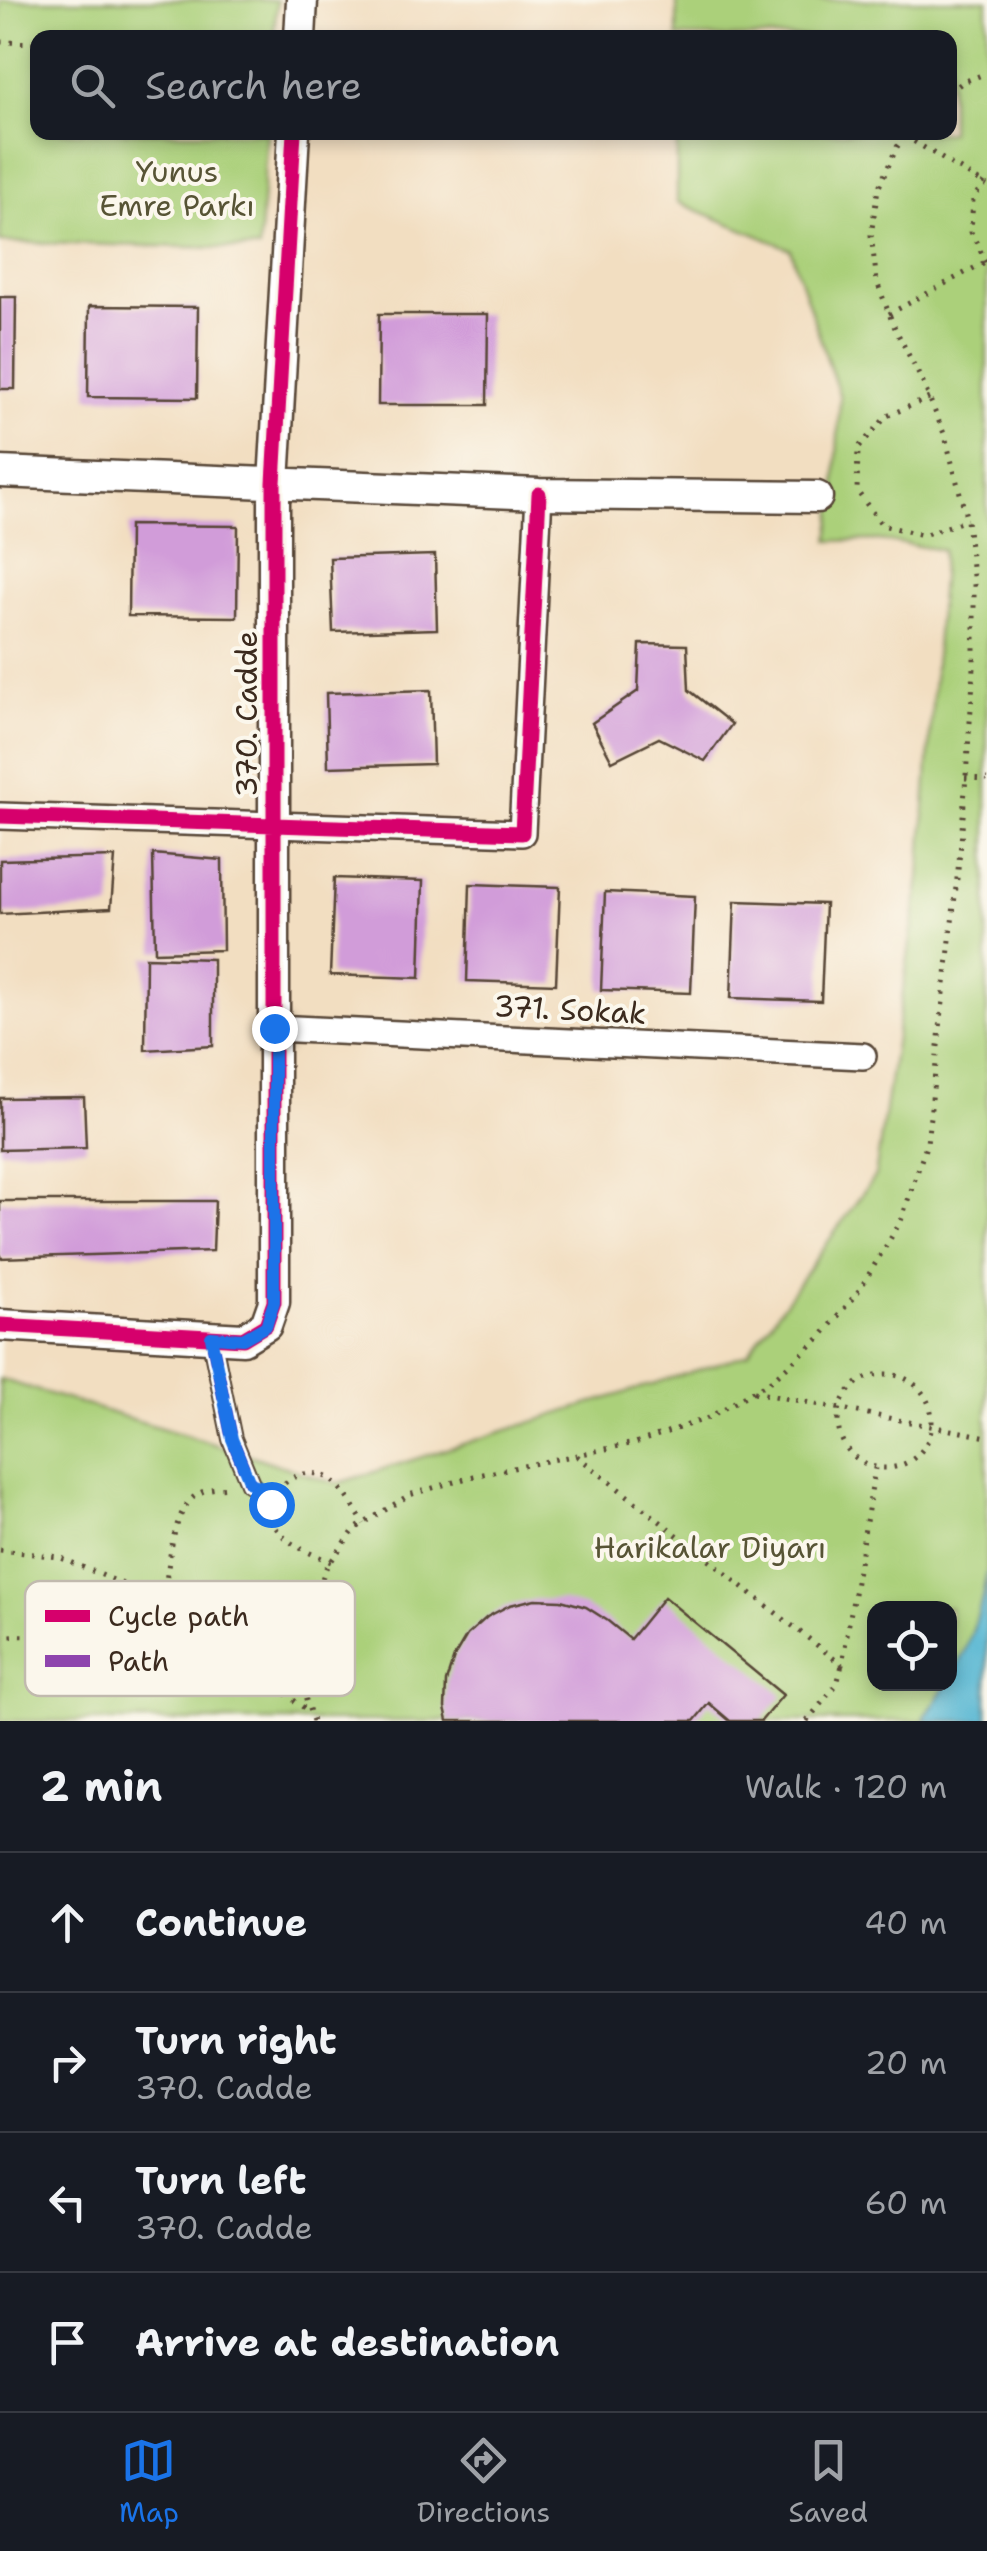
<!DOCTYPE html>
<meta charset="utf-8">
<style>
body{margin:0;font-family:"Shantell Sans",sans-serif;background:#242831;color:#f1f3f6}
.controls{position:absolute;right:30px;bottom:30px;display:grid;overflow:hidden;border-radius:20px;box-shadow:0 5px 15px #0003}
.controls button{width:90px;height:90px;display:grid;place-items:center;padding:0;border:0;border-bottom:2px solid #363941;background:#171b24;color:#f1f3f6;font:50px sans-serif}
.stop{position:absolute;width:30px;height:30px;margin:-22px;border:8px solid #1a73e8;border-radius:50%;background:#fff}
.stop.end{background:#1a73e8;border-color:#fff;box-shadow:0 2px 10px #0008}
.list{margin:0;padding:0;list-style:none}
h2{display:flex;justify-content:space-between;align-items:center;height:130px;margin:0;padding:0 40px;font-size:42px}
h2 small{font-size:32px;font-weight:400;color:#9ea1a6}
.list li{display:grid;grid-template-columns:65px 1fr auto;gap:30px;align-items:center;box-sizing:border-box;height:140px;padding:0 40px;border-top:2px solid #363941}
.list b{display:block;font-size:38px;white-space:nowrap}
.list p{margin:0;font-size:32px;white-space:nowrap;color:#9ea1a6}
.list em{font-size:32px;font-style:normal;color:#9ea1a6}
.icon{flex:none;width:55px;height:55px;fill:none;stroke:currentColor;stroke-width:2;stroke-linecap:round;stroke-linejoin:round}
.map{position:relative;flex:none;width:987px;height:1721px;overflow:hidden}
.search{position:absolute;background:#171b24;box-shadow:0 5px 15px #0003;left:30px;right:30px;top:30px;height:110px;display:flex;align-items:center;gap:25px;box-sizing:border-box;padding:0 35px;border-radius:20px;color:#9ea1a6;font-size:38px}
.sheet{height:690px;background:#171b24}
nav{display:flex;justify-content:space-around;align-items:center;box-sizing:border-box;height:140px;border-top:2px solid #363941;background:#171b24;font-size:28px;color:#9ea1a6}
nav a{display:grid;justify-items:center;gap:5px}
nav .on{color:#1a73e8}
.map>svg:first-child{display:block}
.green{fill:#abd07a;stroke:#737d4c;stroke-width:2.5;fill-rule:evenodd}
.water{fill:#53b5d2;stroke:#477078;stroke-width:2.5}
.building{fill:#d19cd9}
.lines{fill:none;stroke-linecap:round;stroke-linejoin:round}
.pedestrian-casing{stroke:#564536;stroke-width:22}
.minor-casing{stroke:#564536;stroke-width:30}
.tertiary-casing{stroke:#564536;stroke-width:35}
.path{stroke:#564536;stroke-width:5;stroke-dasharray:2.5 8;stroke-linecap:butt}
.pedestrian{stroke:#fff;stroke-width:18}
.minor{stroke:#fff;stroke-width:25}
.tertiary{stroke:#fff;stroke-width:30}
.quiet{stroke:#8e44ad;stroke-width:12;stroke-dasharray:25 12;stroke-linecap:butt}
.cycleway-casing{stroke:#fbf7ec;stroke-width:21}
.cycleway{stroke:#d6006c;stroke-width:15}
.route{stroke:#1a73e8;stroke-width:12}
.labels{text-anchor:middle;stroke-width:8;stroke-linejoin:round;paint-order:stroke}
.park-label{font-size:30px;fill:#575435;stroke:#fbf7ec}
.street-label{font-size:30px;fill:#3b2a1e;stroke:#fbf7ec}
.key{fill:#fbf7ec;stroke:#c1baae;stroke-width:2.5}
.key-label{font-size:28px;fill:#3b2a1e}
</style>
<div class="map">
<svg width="987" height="1721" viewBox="0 0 987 1721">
<rect width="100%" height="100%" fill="#fbf7ec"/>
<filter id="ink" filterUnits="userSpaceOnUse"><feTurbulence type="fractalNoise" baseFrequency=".01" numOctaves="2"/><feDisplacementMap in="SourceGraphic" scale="20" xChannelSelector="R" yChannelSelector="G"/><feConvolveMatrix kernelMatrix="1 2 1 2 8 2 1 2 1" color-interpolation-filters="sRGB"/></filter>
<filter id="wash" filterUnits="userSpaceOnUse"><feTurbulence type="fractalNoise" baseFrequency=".0048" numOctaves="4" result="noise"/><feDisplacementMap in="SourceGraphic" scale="40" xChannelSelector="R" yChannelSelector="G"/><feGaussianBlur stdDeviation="2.25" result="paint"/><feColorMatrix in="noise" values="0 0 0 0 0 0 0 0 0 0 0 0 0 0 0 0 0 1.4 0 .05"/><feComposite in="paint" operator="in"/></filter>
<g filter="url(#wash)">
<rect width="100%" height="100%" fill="#f2dec1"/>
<!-- green -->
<path class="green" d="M0,0H277L274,37L38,38V132L267,133L259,249L0,242Z
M677,0H987V1721H0V1379L237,1451L336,1484L748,1354L875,1176L920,878L943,550L879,540L829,541L835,495L840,397L790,249L677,202V133L950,132V38L677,37ZM874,1608H950V1684H874Z"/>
<!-- water -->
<path class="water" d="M987,1571V1721H929L924,1718C960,1669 978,1631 987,1571Z"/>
<g id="blocks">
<!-- building -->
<path class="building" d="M0,297H16L15,389H0Z
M89,306L198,307L197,398L88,397Z
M379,314H488L487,405H378Z
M129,525L238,526L237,617L128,616Z
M435,555L437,629L333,632L330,558Z
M640,644L687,645L689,690L732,724L705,761L659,738L612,761L592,723L638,691Z
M431,690L433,764L328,767L326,693Z
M153,854L222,860L223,950L155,952Z
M115,857L111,908L0,914V860Z
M334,878L423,881L420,978L330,975Z
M470,884L560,887L556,984L467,981Z
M605,892L695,896L691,993L601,990Z
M735,901L825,904L821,1001L731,998Z
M146,957L213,959V1046L145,1050Z
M84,1097L86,1148L0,1150V1098Z
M0,1201H215L213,1251L0,1258Z
M664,1597L783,1695L761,1721H730L709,1703L694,1721H448L445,1708L446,1682L454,1657L467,1635L487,1617L510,1605L535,1599L561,1600L586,1607L608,1621L630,1639Z"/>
</g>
</g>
<g filter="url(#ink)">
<use href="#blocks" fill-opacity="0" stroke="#564536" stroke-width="2.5"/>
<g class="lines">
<defs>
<path id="pedestrian" d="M211,1337L232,1439L250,1483"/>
<path id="minor" d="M0,816L522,833L539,494
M274,1028L863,1056"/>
<path id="tertiary" d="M300,38L302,0
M0,472L539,494L817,497
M0,1325L243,1339L266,1325L274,1302V483L294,132"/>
</defs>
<!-- pedestrian casing -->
<use href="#pedestrian" class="pedestrian-casing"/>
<!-- minor casing -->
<use href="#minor" class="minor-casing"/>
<!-- tertiary casing -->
<use href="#tertiary" class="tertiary-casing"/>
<!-- path -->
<path class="path" d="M0,42L38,43
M950,92L963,82L987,73
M905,136L987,186
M986,262L971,232L973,199L987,178
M889,314L987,261
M929,398L887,416L858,448L857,491L882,525L923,535L967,520
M965,778L987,779
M838 1421a47 47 0 1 1 94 0a47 47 0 1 1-94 0Z
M754,1392L987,1437
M577,1456L842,1665L875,1468
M0,1550L59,1557L156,1598L223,1646L308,1711
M331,1562C313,1554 289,1546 277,1529C256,1500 293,1463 324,1476C342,1483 354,1508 364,1524
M0,1637C39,1631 77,1649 116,1635C132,1629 152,1618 160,1603C164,1597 164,1587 166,1580C171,1553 174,1502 204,1491C211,1488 220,1488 228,1487
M313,1721L303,1691L308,1617L326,1568L355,1529L409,1495L474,1476L635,1443L708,1418L772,1380L821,1337L860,1289L901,1221L927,1143L961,843L974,668V585L967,520L945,436L923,383L893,324L877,282L871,235L878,189L897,147L908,132
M807,1721L837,1684L842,1665"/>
<!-- pedestrian -->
<use href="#pedestrian" class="pedestrian"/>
<!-- minor -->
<use href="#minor" class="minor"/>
<!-- tertiary -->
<use href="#tertiary" class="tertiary"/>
<!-- quiet -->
<path class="quiet" d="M211,1337L232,1439L250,1483"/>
<defs>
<path id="cycleway" d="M0,816L522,833L539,494
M0,1325L243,1339L266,1325L274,1302V483L294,132"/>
</defs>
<!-- cycleway casing -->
<use href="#cycleway" class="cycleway-casing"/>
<!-- cycleway -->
<use href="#cycleway" class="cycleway"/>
</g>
</g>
<g class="lines" filter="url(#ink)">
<!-- route -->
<path class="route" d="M271,1504L278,1492L250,1483L232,1439L211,1337L243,1339L266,1326L274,1302V1028"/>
</g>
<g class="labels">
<!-- park labels -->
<g class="park-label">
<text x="177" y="182">Yunus<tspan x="177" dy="34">Emre Parkı</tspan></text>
<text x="710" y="1558">Harikalar Diyarı</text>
</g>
<!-- street labels -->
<g class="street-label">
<text transform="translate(247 714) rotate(-90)" y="10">370. Cadde</text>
<text transform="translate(570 1010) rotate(3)" y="10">371. Sokak</text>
</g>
</g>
<!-- legend -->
<rect x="25" y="1581" width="330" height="115" rx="15" class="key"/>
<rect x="45" y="1610" width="45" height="12" fill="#d6006c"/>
<rect x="45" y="1655" width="45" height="12" fill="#8e44ad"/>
<g class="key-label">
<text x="108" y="1626">Cycle path</text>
<text x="108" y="1671">Path</text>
</g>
</svg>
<div class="controls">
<button><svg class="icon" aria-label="locate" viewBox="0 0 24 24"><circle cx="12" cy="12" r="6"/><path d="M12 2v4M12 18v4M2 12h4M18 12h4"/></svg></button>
</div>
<div class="stop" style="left:271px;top:1504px"></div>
<div class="stop end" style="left:274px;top:1028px"></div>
<div class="search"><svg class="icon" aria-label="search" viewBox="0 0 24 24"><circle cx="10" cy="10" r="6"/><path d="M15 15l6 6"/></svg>Search here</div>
</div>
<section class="sheet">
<h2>2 min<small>Walk · 120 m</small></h2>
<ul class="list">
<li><svg class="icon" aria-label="ahead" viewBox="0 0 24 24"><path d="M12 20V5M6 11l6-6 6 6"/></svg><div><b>Continue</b></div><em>40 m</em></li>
<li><svg class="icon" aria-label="right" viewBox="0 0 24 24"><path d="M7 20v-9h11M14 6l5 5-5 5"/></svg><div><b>Turn right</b><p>370. Cadde</p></div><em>20 m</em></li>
<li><svg class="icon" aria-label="left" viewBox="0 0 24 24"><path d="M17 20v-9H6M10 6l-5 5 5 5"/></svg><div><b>Turn left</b><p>370. Cadde</p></div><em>60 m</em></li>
<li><svg class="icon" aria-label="arrive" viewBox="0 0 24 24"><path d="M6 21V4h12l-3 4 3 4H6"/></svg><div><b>Arrive at destination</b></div></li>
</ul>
</section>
<nav>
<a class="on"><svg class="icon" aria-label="map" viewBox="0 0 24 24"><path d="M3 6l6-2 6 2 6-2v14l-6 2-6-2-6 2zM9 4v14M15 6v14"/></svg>Map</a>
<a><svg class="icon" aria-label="directions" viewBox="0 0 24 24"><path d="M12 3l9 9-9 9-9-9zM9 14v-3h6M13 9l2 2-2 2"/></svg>Directions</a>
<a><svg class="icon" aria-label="saved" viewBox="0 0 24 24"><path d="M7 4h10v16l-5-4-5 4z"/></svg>Saved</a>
</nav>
